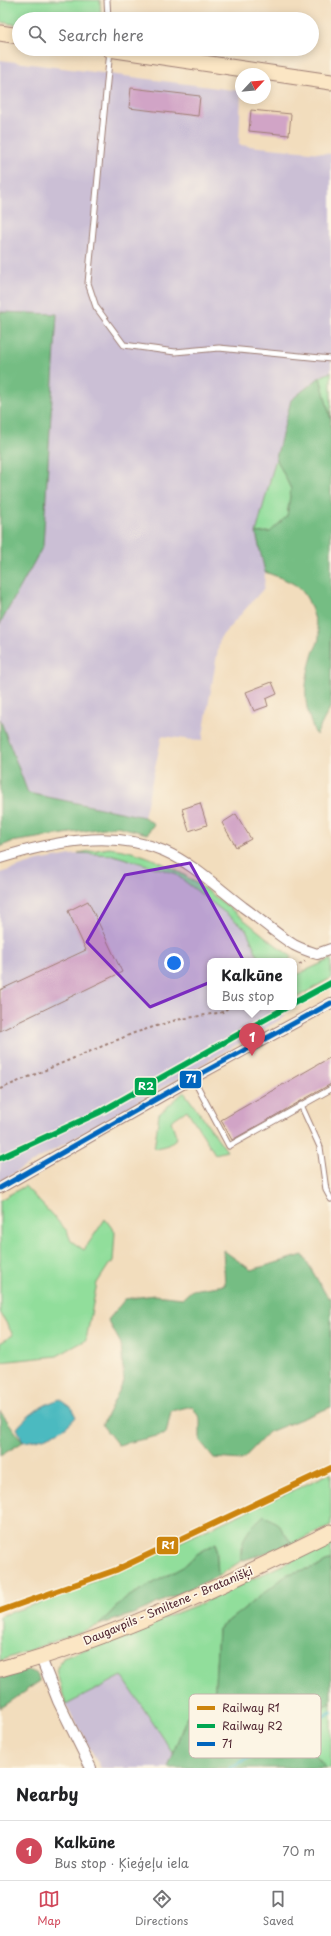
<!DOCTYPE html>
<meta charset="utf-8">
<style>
body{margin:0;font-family:"Playpen Sans",sans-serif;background:#f6f6f6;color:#202124}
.compass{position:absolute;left:235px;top:68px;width:36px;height:36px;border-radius:50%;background:#fff;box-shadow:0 2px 10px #0003;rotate:64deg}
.you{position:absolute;left:174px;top:963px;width:14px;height:14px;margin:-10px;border:3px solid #fff;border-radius:50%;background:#1a73e8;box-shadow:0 0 0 6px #1a73e833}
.badge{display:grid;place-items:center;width:26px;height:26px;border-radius:50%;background:#d1495b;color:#fff;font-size:13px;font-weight:700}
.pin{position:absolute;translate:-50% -33px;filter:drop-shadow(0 1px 2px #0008)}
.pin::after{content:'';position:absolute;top:21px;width:14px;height:12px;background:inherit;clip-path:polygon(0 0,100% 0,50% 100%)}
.popup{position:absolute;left:207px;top:958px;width:90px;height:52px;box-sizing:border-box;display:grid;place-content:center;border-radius:8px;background:#fff;filter:drop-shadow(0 1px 3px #0005);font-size:13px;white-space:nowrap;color:#757577}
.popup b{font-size:15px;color:#202124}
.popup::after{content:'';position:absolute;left:50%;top:100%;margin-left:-8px;border:8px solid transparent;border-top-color:#fff}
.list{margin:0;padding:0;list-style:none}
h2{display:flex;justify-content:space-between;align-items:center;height:52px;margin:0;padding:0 16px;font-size:17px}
h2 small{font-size:13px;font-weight:400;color:#757577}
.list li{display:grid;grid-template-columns:26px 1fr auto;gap:12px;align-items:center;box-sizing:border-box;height:60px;padding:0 16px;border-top:1px solid #e0e0e0}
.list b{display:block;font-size:15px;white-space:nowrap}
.list p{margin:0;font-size:13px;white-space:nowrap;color:#757577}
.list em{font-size:13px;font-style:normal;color:#757577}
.icon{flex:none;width:22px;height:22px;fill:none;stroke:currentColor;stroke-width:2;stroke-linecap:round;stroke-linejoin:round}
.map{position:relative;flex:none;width:331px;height:1768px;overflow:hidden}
.search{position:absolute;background:#fff;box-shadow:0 2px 10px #0003;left:12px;right:12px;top:12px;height:44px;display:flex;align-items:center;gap:10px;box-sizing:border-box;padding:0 14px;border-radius:22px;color:#757577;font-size:15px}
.sheet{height:112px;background:#fff}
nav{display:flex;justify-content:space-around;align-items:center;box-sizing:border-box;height:56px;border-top:1px solid #e0e0e0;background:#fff;font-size:11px;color:#757577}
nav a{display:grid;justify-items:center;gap:2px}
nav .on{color:#d1495b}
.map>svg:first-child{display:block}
.industrial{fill:#cbbfd5}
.green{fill:#91de9b;stroke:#6e7e63}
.forest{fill:#74bd83;stroke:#5f6e57}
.water{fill:#4bbac0;stroke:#4a6c76}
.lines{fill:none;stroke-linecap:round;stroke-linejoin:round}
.stream{stroke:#4bbac0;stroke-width:3.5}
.building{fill:#d1a4c6}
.lane-casing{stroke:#9e7e74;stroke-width:7}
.street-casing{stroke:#9e7e74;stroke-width:12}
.secondary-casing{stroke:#9e7e74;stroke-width:17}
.path{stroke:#9e7e74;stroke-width:2;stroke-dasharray:3 3;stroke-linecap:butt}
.lane{stroke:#fff;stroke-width:5}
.street{stroke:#fff;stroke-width:10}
.secondary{stroke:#fbe6c4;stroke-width:15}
.bus-1-casing{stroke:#fcf5e5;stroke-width:8}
.bus-1{stroke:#0065bd;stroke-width:5}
.rail-1-casing{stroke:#fcf5e5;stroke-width:9}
.rail-2-casing{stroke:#fcf5e5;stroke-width:9}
.rail-1{stroke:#cc840b;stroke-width:6}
.rail-2{stroke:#00a651;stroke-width:6}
.marked{fill:#7b2cbf;fill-opacity:0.2;stroke:#7b2cbf;stroke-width:3;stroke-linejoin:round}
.labels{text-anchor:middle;stroke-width:3.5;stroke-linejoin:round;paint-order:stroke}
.street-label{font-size:11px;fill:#4a1f2b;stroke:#fcf5e5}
.key{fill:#fcf5e5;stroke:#c7b5ad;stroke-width:1}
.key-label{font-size:11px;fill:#4a1f2b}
.line-badge{stroke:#fcf5e5;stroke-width:1.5}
.badge-label{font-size:11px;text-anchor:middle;font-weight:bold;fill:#fff}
</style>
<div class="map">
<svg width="331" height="1768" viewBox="0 0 331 1768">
<rect width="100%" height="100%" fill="#fcf5e5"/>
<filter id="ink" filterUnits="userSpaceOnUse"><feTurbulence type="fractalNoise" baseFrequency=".025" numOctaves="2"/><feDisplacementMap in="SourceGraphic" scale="8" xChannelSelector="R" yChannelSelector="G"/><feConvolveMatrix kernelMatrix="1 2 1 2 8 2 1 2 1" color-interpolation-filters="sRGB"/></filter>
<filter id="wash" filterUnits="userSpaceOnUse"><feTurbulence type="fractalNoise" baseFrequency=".012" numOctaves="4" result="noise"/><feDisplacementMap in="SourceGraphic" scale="16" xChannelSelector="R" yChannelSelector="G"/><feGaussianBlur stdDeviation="0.9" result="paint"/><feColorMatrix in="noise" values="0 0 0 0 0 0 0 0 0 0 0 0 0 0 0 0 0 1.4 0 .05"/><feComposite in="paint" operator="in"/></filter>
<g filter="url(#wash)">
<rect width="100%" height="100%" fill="#f2ddbd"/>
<!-- industrial -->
<path class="industrial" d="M0,60L241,91L239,145L331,154V372L320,377L291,400L256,533L265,572L264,588L220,638L202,741L162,736L144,817L28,793L0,719V624L43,546L56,314L0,312Z
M82,853L113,855L174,873L246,929L260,961H210V1007H280L285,1017L0,1181V873L38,861Z
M122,1676L173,1753L168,1768H101L66,1705Z"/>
<!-- green -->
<path class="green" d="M0,0H100L101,19H19V25L0,22Z
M331,372V420L320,377Z
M276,458L291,489L287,517L270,532L256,533Z
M109,848C180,854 235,917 291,956L289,961H260L246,929L174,873L113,855L78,853Z
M331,959V978L294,999V976Z
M184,1092L227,1151L215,1154L187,1110L171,1121L177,1138L168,1145L154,1149L159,1114Z
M25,1186L67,1231L71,1241L84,1250L105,1219L115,1232L113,1262L110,1263L97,1283L86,1340L57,1356L0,1362V1343L13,1335L0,1312V1200Z
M331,1473V1525L292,1544L278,1524L241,1546V1561L218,1576L216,1543L197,1554L183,1567L124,1599L99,1625L0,1661V1616L68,1593Z
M331,1542V1559L319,1566L288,1574L218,1629L214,1704L187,1716L173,1753L122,1676L66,1705L56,1670L63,1658L202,1603Z
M331,1702V1768H326L291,1726Z"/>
<!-- forest -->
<path class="forest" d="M0,312L57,314L43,546L0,624Z
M320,377L331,420V706L316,735C303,707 303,686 312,657C313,651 319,643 319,637C320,632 316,625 315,620C305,585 297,584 265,572L256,533L270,532L287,516L291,489L276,458L291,400Z
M0,719L28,793L144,817L154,824L147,834L117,826L11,842L0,847Z
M223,1250L251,1270L303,1255L328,1298L331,1297V1407L269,1432L242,1460L214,1458L200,1441V1419L192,1406L171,1411L166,1434L118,1445L102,1425L124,1381L121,1344L108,1320L125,1299L154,1295L183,1298L192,1290L225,1285Z
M0,1411L23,1442L0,1456Z
M264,1515L278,1524L292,1544L241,1561C241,1537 247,1531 264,1515Z
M216,1543L218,1576L136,1613L99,1625L124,1599L183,1567L197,1554Z
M331,1559V1702L291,1726L326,1768H168L187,1716L214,1704L218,1629L288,1574L319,1566Z
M27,1670L35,1673L40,1681L0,1708V1678Z"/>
<!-- water -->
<path class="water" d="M60,1399L71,1407L76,1417C63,1433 43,1440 23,1442L17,1428C30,1413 42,1405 60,1399Z"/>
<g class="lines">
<!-- stream -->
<path class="stream" d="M230,1768L331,1712"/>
</g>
<g id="blocks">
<!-- building -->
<path class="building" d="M131,88L200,96L198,116L129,108Z
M251,110L291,114L289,135L249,131Z
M272,682L277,694L266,699L268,706L254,711L246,692Z
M200,803L207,825L189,831L182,809Z
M236,814L251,839L236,847L222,823Z
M88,901L122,972L0,1031V990L86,950L68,911Z
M331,1057V1084L232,1140L221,1120Z"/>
</g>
</g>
<g filter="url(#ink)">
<use href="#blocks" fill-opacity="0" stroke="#9e7e74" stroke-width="1"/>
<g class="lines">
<defs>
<path id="lane" d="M107,0L108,19
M110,50L88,283L96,307L124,345L175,352L219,348L331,359
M193,1078L229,1146L331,1089
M301,1105L320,1147L326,1190L331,1199"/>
<path id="street" d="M0,858C52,842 112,829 164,851C192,863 218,888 243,907C260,919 276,934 294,945C301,949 309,951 317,954L331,949
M0,1188L193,1078L331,1003
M41,1658L58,1701L91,1768"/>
<path id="secondary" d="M0,33L19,36
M109,49L331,82
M0,1669C115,1638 224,1585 331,1532"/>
</defs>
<!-- lane casing -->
<use href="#lane" class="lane-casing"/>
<!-- street casing -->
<use href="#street" class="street-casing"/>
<!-- secondary casing -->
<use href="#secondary" class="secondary-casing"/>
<!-- path -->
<path class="path" d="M294,968L305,961
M0,1089L134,1033L176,1020L223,1012L229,1007"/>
<!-- lane -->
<use href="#lane" class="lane"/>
<!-- street -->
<use href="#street" class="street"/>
<!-- secondary -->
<use href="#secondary" class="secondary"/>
<defs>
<path id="bus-1" d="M0,1188L193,1078L331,1003"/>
</defs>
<!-- bus-1 casing -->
<use href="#bus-1" class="bus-1-casing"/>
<!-- bus-1 -->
<use href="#bus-1" class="bus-1"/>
<defs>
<path id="rail-1" d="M0,1611L116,1570L331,1468"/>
<path id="rail-2" d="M294,1003L331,983
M0,1158L100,1112L287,1007"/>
</defs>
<!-- rail-1 casing -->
<use href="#rail-1" class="rail-1-casing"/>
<!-- rail-2 casing -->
<use href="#rail-2" class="rail-2-casing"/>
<!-- rail-1 -->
<use href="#rail-1" class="rail-1"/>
<!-- rail-2 -->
<use href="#rail-2" class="rail-2"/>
</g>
</g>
<!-- marked area -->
<path class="marked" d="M190,863L247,967L150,1007L87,942L125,875Z"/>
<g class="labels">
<!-- street labels -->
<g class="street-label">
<text transform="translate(168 1606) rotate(-23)" y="4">Daugavpils - Smiltene - Bratanišķi</text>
</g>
</g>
<!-- legend -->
<rect x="189" y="1694" width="132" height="64" rx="6" class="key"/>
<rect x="197" y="1706" width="18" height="4" fill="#cc840b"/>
<rect x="197" y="1724" width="18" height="4" fill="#00a651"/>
<rect x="197" y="1742" width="18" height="4" fill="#0065bd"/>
<g class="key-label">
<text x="222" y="1712">Railway R1</text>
<text x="222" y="1730">Railway R2</text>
<text x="222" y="1748">71</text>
</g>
<g class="line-badge">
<rect x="179" y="1070" width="23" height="19" rx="4" fill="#0065bd"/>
<rect x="134" y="1077" width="23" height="19" rx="4" fill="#00a651"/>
<rect x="156" y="1536" width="23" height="19" rx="4" fill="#cc840b"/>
</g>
<g class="badge-label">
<text x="191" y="1083">71</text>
<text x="146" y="1090">R2</text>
<text x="168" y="1549">R1</text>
</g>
</svg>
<svg class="compass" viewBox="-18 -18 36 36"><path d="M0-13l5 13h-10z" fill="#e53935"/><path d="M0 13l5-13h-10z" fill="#757577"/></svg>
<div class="you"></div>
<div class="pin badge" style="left:252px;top:1056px">1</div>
<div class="popup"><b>Kalkūne</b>Bus stop</div>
<div class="search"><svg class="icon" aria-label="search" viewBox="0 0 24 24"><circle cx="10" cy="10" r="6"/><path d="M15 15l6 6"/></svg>Search here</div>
</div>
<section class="sheet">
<h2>Nearby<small></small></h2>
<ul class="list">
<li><span class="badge">1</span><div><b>Kalkūne</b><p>Bus stop · Ķieģeļu iela</p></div><em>70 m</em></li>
</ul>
</section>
<nav>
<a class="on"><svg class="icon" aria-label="map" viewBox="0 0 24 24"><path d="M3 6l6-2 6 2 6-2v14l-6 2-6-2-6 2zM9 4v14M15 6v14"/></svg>Map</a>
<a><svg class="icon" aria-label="directions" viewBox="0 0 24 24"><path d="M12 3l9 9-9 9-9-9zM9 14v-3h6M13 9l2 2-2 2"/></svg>Directions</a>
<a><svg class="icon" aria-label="saved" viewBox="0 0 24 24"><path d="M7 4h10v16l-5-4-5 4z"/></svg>Saved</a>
</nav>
